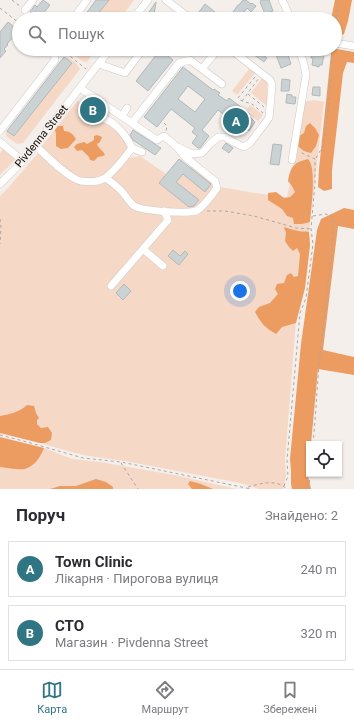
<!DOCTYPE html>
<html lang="uk">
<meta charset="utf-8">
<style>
body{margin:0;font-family:Roboto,sans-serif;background:#f7f7f7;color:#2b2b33}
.controls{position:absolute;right:12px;bottom:12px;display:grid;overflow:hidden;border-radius:0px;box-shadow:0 1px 3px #0004}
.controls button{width:36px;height:36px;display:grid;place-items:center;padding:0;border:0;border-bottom:1px solid #e1e1e2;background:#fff;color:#2b2b33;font:20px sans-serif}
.you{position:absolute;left:240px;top:291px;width:14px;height:14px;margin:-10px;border:3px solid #fff;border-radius:50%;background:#1a73e8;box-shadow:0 0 0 6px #1a73e833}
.badge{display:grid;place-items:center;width:26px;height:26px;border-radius:50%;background:#307583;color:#fff;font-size:13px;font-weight:700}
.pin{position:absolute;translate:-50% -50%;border:2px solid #fff;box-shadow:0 1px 4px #0006}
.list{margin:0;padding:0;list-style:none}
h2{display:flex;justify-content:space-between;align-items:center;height:52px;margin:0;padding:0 16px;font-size:17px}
h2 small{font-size:13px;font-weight:400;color:#7c7c81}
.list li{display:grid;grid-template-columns:26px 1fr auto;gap:12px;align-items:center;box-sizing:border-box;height:56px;margin:0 8px 8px;padding:0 8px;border:1px solid #e1e1e2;border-radius:0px}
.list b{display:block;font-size:15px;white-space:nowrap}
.list p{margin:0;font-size:13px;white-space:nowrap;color:#7c7c81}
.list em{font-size:13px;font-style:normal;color:#7c7c81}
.icon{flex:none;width:22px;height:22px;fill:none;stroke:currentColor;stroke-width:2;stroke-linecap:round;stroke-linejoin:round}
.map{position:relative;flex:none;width:354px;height:489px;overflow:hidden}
.search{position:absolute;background:#fff;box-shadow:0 1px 3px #0004;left:12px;right:12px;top:12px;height:44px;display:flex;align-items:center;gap:10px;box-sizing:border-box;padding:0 14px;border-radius:22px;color:#7c7c81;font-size:15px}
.sheet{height:180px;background:#fff}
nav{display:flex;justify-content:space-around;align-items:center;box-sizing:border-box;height:56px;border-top:1px solid #e1e1e2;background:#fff;font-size:11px;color:#7c7c81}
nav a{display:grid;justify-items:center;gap:2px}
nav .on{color:#307583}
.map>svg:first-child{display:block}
.green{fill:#f5d8c5}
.forest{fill:#ec9c61}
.building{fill:#cad2d4;stroke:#b1b9ba;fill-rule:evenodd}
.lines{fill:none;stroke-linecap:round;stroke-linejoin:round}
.minor-casing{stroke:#cec8c4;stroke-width:8}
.path{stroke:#aca7a4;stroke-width:1;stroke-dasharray:3 3;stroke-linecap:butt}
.minor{stroke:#fff;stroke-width:7}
.labels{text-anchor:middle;stroke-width:3.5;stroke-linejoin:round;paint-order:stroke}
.street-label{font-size:11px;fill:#0f0d0c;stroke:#f5efeb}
</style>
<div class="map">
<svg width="354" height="489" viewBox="0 0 354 489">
<rect width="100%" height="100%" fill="#f5efeb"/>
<!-- green -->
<path class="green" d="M109,0H134L120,19H94Z
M67,49H96L87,62L82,61Z
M64,57C72,58 77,63 80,69L23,143L17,144L6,136V130L14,136L72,63Z
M249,69L255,73L237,95L232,91Z
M262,78L267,82V106L251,93Z
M78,100L80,104L81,109L77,115L91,124C109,116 120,135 129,148C122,157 114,170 104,175C81,188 56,161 41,147Z
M314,100L324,102L310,222L309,232L310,245L305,288L296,320L285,460L286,475L283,489H259L240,483L125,461L89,456L71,452L40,443L0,433V196L8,188L39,152L79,183L88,185L102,183L111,177L129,158L140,156L166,174L159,183L169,191L188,167L192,166L208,178L215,186L254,193L287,197L295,159L303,102Z
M250,105L263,115L258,121L251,116L252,113L247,109Z
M3,149L16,159L0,175V153Z
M44,448L72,459L100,462L174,475L237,489H0V467L14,468L41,455Z"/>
<!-- forest -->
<path class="forest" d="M335,0H352L348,21L344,34L337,37L335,35V19H331Z
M333,49H337L354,52V63L347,62L343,73L332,170V189L324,191L318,187L319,169L331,53Z
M310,123L315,128L319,135L316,146L311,153C305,152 302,150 298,146L299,136L304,133L306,126Z
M58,126H63L64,131C70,131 73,134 76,139L68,148L61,149L56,146V134L55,130Z
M97,135L102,137L100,142L97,144C98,148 103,150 105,155L103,156L98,157L94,161L90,160L89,157L82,150L77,151L74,147L77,144L84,142L87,144L94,140V136Z
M308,159C317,168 311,208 310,222L302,224H294L293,218L287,216L282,209L268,200V193L276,192L284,198L290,197L295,192L292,186L288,181C291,166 293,163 308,159Z
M344,208L354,210V229L338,226L323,350L354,357V375L318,369L311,444H309V463L308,476L311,489H292L291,484V471L290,459L301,344L317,230L321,219Z
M284,227C288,228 293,230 298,231C302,232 305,231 309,232L310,245L305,288L296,323L282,327L276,334C265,328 261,323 255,312L259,307L270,303L278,294L275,289L277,284L284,283L287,275L291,273L294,277L298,276L300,254L297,248L293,251L289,247L285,241L286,233Z
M27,405L34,406L36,413L39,418L37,420V424L41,428L48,427L52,433L51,440L45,443H40L0,433V416C11,414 19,412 27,405Z
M0,437L44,448C41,456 35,466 25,469C19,470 7,468 0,467Z
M96,479L106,482L113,487V489H50L60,486H76Z
M190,481L201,484L213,489H192L188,484Z"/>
<!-- building -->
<path class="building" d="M43,0L50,5L39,19L30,12L35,5L37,7Z
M96,0H109L94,19H82Z
M243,0H246L251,4L252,3L256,6L251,12L247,8L239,19H228L238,5H239Z
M261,0H269L273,11L265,14L260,2Z
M156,2L154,15L151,19H144Z
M205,4L215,12L213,14L221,19H213L204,13L202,16L198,13Z
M8,22L19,31V34L17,37L15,35L7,44L8,45L4,49L6,51L0,58V32Z
M246,49H255L267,58L264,62Z
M274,49H286L291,64L281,68Z
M160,50L173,60L148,91L136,81Z
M312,53L324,55L322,65H319V67L312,65L313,58H311Z
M64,57L72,63L14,136L7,131Z
M183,67L213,90L214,89L220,93L218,95L227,101L229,98L250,114L249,116L255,122L249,131L242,125L240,127L218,110L202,130L209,136L200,148H198L192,143L197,136L192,132L195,128L171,109L157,127L144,117ZM188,86L205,99L195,112L178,99Z
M282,79L290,80L289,91H281Z
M313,87H320V96L312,95Z
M287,94L292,95V97H296L295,104L286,103Z
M93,103L100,108L92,120L84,115Z
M133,130L161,148L155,155L133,140L130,135Z
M226,143L233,148L229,153L222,148Z
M273,144L282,145L279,165L270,164Z
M179,159L211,184L205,192L183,174L176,182L199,200L194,206L189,207L159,183Z
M173,250L180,256L185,251L188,254L179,265L168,256Z
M124,284L131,291L123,300L116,293Z"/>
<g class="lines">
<defs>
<path id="minor" d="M166,0L191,19
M282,0L286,8L290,19
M25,10L33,0
M73,19L87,0
M133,19L148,0
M335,43L354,46
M99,64L125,73L143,49
M202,69L222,84
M80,88L157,140L164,136L177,147L185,157L215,181L217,188C213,194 202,208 196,211C185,214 143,211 134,206C130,203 127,198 124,194C118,187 112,182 105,178
M122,116L127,108
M100,117C115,121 126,135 132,148L142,152
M132,123L179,63L190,60L202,69L218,49
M0,131L55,60L54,49
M0,142L23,161
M35,145C44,154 70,179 81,181C88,182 99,182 105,178C115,171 125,157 132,148
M178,147L192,154L202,153L210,144L218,137H225L235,143L244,147L250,143L269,118L272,85L270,80L230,49
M292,160L306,75L304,64L299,49
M0,184L23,161L110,49
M143,249L163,266
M111,286L168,220L164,211"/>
</defs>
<!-- minor casing -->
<use href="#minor" class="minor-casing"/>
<!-- path -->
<path class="path" d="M12,0L21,7
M0,8L19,23
M30,14L35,19
M335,24L339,0
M61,49L86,69
M255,77L238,98L242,101L252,104L263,113
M248,94L264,107
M242,101L259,78
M164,123L167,126L166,131
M316,158L323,146L327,123L331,71L332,49
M207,211H225L254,216L296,228L311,229
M313,216L326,214L334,218C331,264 325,310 320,355C317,385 316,414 313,444
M0,219L1,227L0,244
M0,435L27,442L83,458L121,462L251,489
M121,463L138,489
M284,486L288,476L287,460L300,313L306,298L313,244L311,229L315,183V159L300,152
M248,487C262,483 276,479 287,489
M309,489L310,474"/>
<!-- minor -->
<use href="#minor" class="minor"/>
</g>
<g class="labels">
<!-- street labels -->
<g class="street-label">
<text transform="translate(41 136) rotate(-51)" y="4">Pivdenna Street</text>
</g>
</g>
</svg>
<div class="controls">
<button><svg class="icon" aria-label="locate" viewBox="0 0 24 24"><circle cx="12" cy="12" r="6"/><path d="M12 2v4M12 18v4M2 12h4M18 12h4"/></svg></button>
</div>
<div class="you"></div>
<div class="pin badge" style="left:236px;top:121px">A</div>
<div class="pin badge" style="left:93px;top:110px">B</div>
<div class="search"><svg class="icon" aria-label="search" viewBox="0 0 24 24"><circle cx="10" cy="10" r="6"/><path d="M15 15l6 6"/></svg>Пошук</div>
</div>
<section class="sheet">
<h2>Поруч<small>Знайдено: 2</small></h2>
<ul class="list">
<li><span class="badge">A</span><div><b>Town Clinic</b><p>Лікарня · Пирогова вулиця</p></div><em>240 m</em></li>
<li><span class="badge">B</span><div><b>СТО</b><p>Магазин · Pivdenna Street</p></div><em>320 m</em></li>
</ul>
</section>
<nav>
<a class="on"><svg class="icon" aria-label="map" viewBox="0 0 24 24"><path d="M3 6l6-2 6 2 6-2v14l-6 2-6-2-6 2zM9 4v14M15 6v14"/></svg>Карта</a>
<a><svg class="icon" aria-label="directions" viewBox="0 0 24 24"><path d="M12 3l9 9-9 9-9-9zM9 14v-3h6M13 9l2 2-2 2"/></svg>Маршрут</a>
<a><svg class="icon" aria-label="saved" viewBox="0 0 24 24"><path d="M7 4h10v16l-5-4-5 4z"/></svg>Збережені</a>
</nav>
